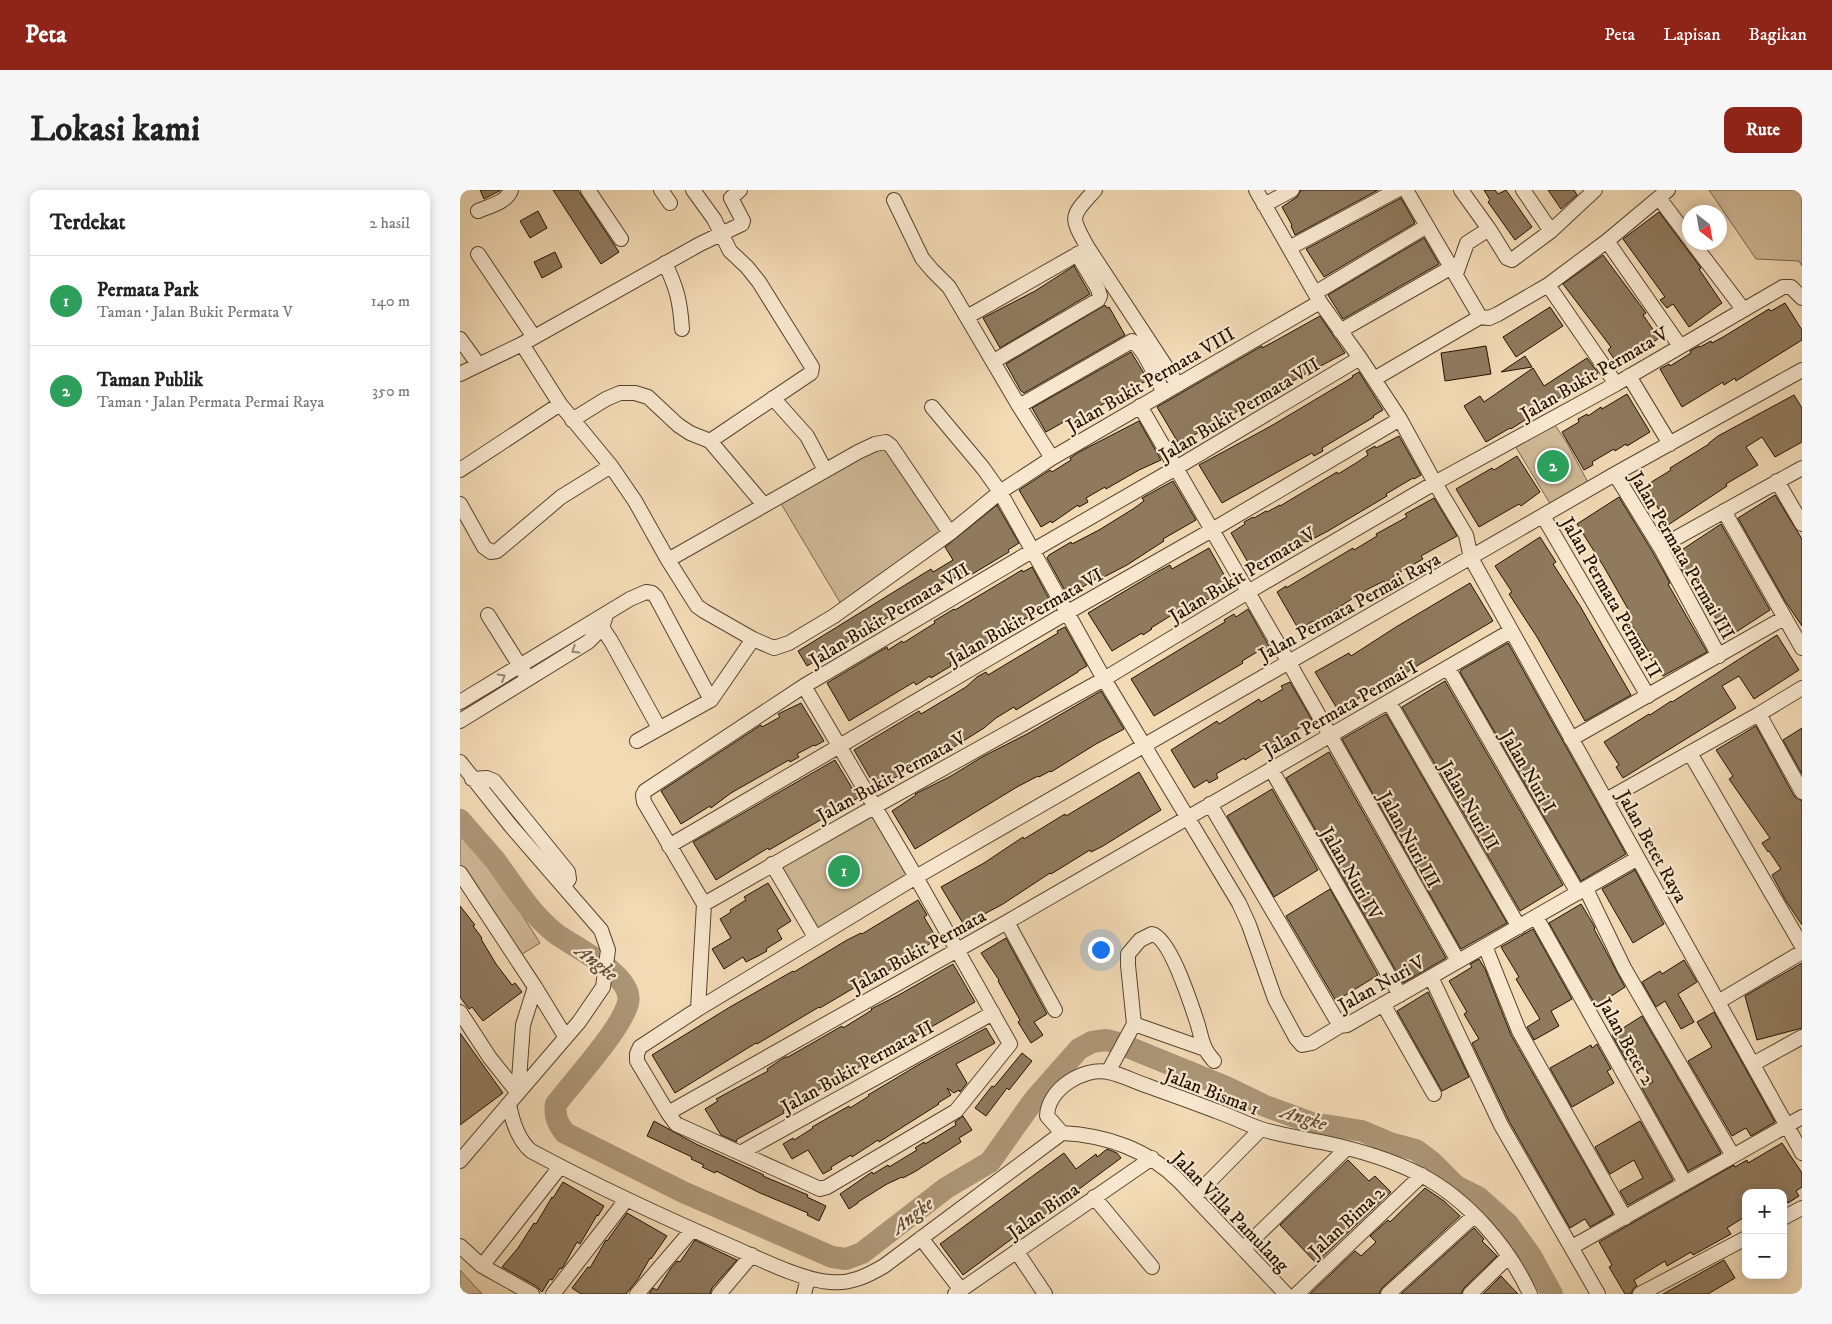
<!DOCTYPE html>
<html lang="id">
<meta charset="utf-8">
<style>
body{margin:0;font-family:"IM FELL DW Pica",serif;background:#f6f6f6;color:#222}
.controls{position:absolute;right:15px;bottom:15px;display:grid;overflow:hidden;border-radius:10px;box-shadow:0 2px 12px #0003}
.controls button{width:45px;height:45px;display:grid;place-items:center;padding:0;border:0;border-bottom:1px solid #e0e0e0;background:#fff;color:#222;font:25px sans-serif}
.compass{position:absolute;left:1222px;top:15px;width:45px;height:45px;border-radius:50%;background:#fff;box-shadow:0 2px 12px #0003;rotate:149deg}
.you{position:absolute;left:640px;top:759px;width:18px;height:18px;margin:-12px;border:4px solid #fff;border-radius:50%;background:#1a73e8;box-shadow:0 0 0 8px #1a73e833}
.badge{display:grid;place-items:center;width:32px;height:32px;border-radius:50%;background:#8f2418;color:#fff;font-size:16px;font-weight:700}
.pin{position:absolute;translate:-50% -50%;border:2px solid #fff;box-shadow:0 1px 5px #0006}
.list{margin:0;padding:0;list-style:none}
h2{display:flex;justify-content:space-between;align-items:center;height:65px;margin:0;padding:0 20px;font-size:21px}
h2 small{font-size:16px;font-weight:400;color:#767676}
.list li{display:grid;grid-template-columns:32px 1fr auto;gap:15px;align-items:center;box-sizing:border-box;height:90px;padding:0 20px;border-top:1px solid #e0e0e0}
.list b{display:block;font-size:19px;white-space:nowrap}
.list p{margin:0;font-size:16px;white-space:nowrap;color:#767676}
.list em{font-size:16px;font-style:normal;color:#767676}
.map{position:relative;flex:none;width:1342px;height:1104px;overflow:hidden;border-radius:10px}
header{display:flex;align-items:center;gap:30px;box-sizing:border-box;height:70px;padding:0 25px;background:#8f2418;color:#fff}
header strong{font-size:24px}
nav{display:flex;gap:28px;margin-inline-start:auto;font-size:18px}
.intro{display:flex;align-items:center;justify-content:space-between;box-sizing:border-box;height:120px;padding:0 30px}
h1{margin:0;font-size:35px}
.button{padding:12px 22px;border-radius:10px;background:#8f2418;color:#fff;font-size:18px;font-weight:700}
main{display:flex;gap:30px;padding:0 30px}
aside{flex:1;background:#fff;border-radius:10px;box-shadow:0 2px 12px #0003}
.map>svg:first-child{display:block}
.green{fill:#cfb896;stroke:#7a654b}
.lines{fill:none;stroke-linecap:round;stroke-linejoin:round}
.river{stroke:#ac9677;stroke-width:22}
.building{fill:#8f7a5e;stroke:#241200}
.minor-casing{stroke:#58442d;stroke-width:16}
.minor{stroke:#f7e7cf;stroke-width:14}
.oneway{stroke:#988772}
.labels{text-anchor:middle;stroke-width:4.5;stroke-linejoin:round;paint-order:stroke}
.street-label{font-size:19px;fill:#241200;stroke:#f7e7cf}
.water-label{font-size:20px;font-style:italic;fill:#614d36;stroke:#f7e7cf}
</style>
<header>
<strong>Peta</strong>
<nav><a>Peta</a><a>Lapisan</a><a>Bagikan</a></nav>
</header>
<div class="intro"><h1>Lokasi kami</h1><a class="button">Rute</a></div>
<main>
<aside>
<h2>Terdekat<small>2 hasil</small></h2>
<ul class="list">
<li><span class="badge" style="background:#2e9e5b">1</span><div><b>Permata Park</b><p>Taman · Jalan Bukit Permata V</p></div><em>140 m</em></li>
<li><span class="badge" style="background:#2e9e5b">2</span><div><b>Taman Publik</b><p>Taman · Jalan Permata Permai Raya</p></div><em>350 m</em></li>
</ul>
</aside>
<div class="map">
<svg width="1342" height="1104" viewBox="0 0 1342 1104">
<rect width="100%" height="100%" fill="#f2dab5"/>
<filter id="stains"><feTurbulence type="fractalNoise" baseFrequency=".004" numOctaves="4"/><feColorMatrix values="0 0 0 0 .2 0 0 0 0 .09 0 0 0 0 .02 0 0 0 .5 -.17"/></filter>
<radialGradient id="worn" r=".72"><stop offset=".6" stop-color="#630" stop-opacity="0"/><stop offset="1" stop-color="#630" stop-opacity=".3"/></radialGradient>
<!-- green -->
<path class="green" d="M1249,0H1342V76L1339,71L1296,69Z
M1091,229L1107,253L1131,298L1094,320L1052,251Z
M424,249L492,341L384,419L320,312Z
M414,617L456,687L355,747L312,674Z
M0,627L80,753L54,769L0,691Z
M0,1080L22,1104H0Z"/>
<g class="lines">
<!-- river -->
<path class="river" d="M0,630C12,644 24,657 35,670C53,695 71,724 95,743C113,757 175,785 168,813C162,838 113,892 96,914C94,926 98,934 105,943L223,1002L372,1067L386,1069L402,1063L486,998L530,972L574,910L619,859L632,852L646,850L658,853L766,897L805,916L852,933L902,941L930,953L956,960L972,972L996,996L1018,1007L1048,1034L1071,1066L1092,1104"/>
</g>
<!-- building -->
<path class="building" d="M20,0H41L24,9Z
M93,0H118L159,62L141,74Z
M841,0H918L835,45L831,36L832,35L822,17L837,7Z
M1024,0H1035L1038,4L1046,0L1072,37L1055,50L1028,12L1030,10Z
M1088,0H1114L1117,5L1101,19Z
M941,8L955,33L864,87L846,59Z
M78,21L87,38L70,48L60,31Z
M1199,22L1241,78L1239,79L1262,113L1229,137L1213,114L1207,118L1200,110L1205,107L1163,49Z
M964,48L979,74L883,129L868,105Z
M95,62L102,77L82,88L74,72Z
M1143,65L1186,123L1183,125L1199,148L1159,176L1148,160L1151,157L1103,94Z
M614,76L630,104L540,158L523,128L575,101Z
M1325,113L1342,140V150L1276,191L1275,188L1264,195L1263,192L1222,217L1200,179L1209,174L1210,176L1231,163L1230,161L1239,156L1240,157L1251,151L1252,153L1263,147L1309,119L1311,121Z
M645,115L647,118L649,117L665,145L564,203L561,201L546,174Z
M1090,117L1103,136L1056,167L1043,147Z
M860,126L885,163L784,217L759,233L758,231L719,254L697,217L802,156V158L815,151Z
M1026,156L1031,184L985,191L981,163Z
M671,162L688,190L610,232L609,229L586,242L572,218Z
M1065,166L1072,177L1041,182Z
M1127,168L1138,183L1051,239L1050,238L1026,252L1004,216L1020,206L1024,212L1073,178L1084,196Z
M899,182L923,220L913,226L914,227L862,258L863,261L854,266L852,263L841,269L762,313L739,275L811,236L893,187L892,186Z
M1167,204L1190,242L1167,256L1166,254L1155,261L1154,259L1132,272L1133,275L1124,280L1102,242L1119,232L1118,229L1127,224L1128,226L1141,217L1142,219Z
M1334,205L1342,218V252L1315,267L1302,247L1286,257L1298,275L1266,294L1267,296L1208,335L1185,296L1211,280L1210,278L1249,254V253L1258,246Z
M679,231L701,270L679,280L646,299L645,297L626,308L628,312L619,317L618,315L592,333L591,331L581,337L559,300L590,280L592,282L611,270L610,268L619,262Z
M939,246L961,285L954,289L953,288L926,304L927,306L868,341L847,352L846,351L833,358L832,357L820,364L819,363L801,374L802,376L793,381L771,343L785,334L784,332L793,327L794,328L806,321L807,322L820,315V316L877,282L878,284L896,273L908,265L906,261L915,256L916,258Z
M1057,266L1080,302L1061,316L1059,314L1019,337L996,299L1032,278L1034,280Z
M713,291L736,330L703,349L704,351L667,375L640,389L639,387L608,406L587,368L589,365L611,352L612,354L639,340L673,319L684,311L682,308Z
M1315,305L1342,349V436L1325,411L1278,328Z
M1159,307L1192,361L1210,393L1208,394L1247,462L1203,486L1188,465L1190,464L1168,429L1172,426L1144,377L1117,334Z
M974,308L997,346L961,366L963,369L933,386L934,388L925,393L924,391L906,400L854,433L853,431L839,440L817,402L826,396V398L893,358L894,360L917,346L916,344L947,327L945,324Z
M537,315L559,353L548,360L549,362L504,389L501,384L487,393L486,391L437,422L347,476L338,461L471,379L473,382L493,370L485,357Z
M1261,334L1310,420L1270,446L1261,430L1258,432L1251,420L1253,419L1228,381L1224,384L1214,365Z
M1080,347L1096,372L1093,374L1120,416L1171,505L1125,531L1077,447L1049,404L1052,402L1035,376Z
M749,358L771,397L739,414L738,411L723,418L691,438L692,439L683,445L682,443L652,461L628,423L697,382L710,375L712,379Z
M572,377L593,416L565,429L521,457L520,455L490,473L491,476L471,488L470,486L456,495L454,492L389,531L367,493L427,457L428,460L442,451L443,453L475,433L474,431L494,419L495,420L562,380L563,382Z
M1010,393L1033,431L955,477L917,502L915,499L878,520L855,482L889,463L891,466L936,437Z
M788,419L810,458L803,462L802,459L782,471L783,473L694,526L671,489L765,432L764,430L774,424L776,427Z
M605,437L627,476L618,481V482L556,520L554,517L536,528L524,538L489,560L487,556L460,574L416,598L394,560L459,521L461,524L506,497L517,487L526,482L528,485L598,443L597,441Z
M1317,445L1339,480L1294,509L1279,486L1262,496L1276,518L1163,588L1156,577L1159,575L1144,552L1189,524L1190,525L1211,511L1212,512Z
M1048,453L1166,664L1121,691L1000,482L1001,480Z
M985,491L1103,695L1060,721L942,517Z
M830,492L852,530L834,541L836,543L827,548L825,545L785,570L784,568L756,584L758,588L749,593L747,590L734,598L711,560L757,531L759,534L799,509L801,512L823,499L821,496Z
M641,501L664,539L636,554L591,582L590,581L579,587L578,586L557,597L455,659L432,621L456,605L455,604L491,586L522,567L567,544Z
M341,513L364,551L355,556L354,555L337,564L339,567L330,572L329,570L271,603L251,618L250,616L221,634L201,601L301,535L302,537L320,527L318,524Z
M926,524L1047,733L1001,759L882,549Z
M1296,536L1334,606L1342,611V735L1326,711L1312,685L1321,679L1309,661L1308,662L1302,653L1310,648L1269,589L1273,586L1256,560Z
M1342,538V584L1323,550Z
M869,562L986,768L943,793L826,588Z
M375,570L398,608L309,660L308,658L256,690L233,652Z
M679,582L701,620L643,656L631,662L630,660L591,684L590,683L543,714L504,735L481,697L524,673L563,647L564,649L605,624L606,626Z
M812,599L858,680L814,707L767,626Z
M1175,680L1204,734L1173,753L1142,699Z
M308,693L331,731L317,740L322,749L306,759L307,761L298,766L286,772L283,767L264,779L252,759L271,748L260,729L271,722L270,720L286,710L284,707Z
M870,699L918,785L876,811L826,726Z
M458,710L467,725L464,727L477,749L428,781L427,779L414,786L360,818L359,817L297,854L296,853L215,903L192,865L270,817L333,781L334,782L387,750L401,743L402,744Z
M1121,714L1133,734L1135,738L1134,739L1165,797L1136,816L1089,733Z
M0,716L15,735L13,736L22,748L21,749L36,774L52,795L55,793L62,802L23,831L12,817L9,819L0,807Z
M1073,739L1112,809L1091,821L1099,836L1074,850L1067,837L1080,829L1056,789L1059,787L1041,757Z
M546,748L587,824L574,832L583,845L571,853L558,832L560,830L538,791L539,790L521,763Z
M1019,769L1025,779L1051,845L1153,1024L1130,1037L1125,1029L1110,1038L1049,931L1012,853L1019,849L1004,824L1007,822L989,791L1012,777L1010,774Z
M1224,770L1237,792L1218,804L1234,832L1221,839L1205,811L1196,817L1182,792L1200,781L1202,784Z
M1342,773V838L1297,850L1285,806Z
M493,774L515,812L450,849L449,847L408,874L407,873L383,885L355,902L323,921L324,923L276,950L277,952L261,945L245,919L258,911L256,909L308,881L307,879L325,867H328L382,836L383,838L412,820L411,819L437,806Z
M968,802L1009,887L982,901L937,821Z
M1254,822L1315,932L1291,946L1286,938L1272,946L1228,871L1252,857L1237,832Z
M1182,826L1261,963L1228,981L1182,898L1193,892L1177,864L1166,870L1152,845Z
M526,838L535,853L496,874L507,893L500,902L499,900L494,903L487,898L491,905L478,913L479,914L419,952L418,950L392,967L391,965L371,977L372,979L363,984L348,960L332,969L323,954L333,948L334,950L353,938L352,937L389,916L390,918L409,906L408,905L458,875Z
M0,843L43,903L0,935Z
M1137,854L1151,879L1147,881L1154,893L1112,917L1090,878L1131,855L1132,858Z
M562,863L572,871L549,900L547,898L526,926L515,918L532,896L534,897Z
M503,926L512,940L499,948L501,952L456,981L443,988L442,987L427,994L398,1012V1013L389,1019L380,1004L412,982L413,984L428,975L429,977L457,960L455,958L464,952L465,954L496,935L495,932Z
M194,931L236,954L304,985L303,986L348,1005L347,1007L366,1016L359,1031L347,1025L348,1023L300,1003L256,981L255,983L242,977L244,975L231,969L232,967L187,946Z
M1180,931L1213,990L1168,1015L1160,1001L1183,988L1174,970L1150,984L1135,957Z
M1322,953L1342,983V997L1336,1001L1339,1006L1328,1013L1323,1003H1286V1026L1267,1038L1271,1044L1233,1065L1231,1062L1207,1076L1205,1071L1174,1090L1177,1096L1173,1099L1171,1104H1165L1149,1077L1152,1075L1139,1052L1274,975L1275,977L1287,970L1288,973Z
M647,959L657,963L661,968L503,1085L480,1054L604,963L616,979L636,964L637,967Z
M888,970L909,991L915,986L931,1002L856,1073L820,1035Z
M103,992L144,1016L138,1026L137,1025L120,1054L117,1052L103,1077L101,1079L100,1078L92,1090L90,1089L82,1102L76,1096L42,1077L58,1058L74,1033L76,1034L92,1007L93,1008Z
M965,998L984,1011L1000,1026L922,1098L919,1104H850L895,1061L901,1066L916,1052L910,1046L928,1030L930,1032Z
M167,1023L207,1046L191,1069L190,1068L178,1089L166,1104H121L112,1098L128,1077L130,1078L146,1050L147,1051Z
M1014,1038L1024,1049L1022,1051L1037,1066L1004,1098L1001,1104H941Z
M235,1050L277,1070L252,1098L250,1104H189L193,1098L197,1100L211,1078L217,1071L220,1072Z
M1264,1070L1275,1088L1248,1104H1203Z
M1041,1086L1058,1104H1023Z"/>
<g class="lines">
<defs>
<path id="minor" d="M128,0L161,49
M201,0L210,13
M233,0L254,29L270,61L287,77L299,92L352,177L351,183L250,251
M635,0C611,27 609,25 628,58L718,195
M796,0L860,112L900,168L940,229L975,293L1006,345L1011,368L1342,963
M946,0L1016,120L1020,127L1029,128L1038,124L1088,95L1147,51L1208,0
M1001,0L1029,39
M1063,0L1091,41
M1199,8L1230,49
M434,10L462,68L472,80L489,97L559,216L592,268
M804,15L832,0
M18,21C30,16 47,12 51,0
M1147,51L1220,156
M1232,52L1283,119
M829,58L937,0
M18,64L74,147
M205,73C217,99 220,110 222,139
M996,84L1007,53L1029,39L1047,68L1052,70L1091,41L1135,0
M1088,95L1156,194
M855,103L967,36
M507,127L623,61
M880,141L992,77
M0,149L18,174
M62,154L100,214L151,276L175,311L208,370L237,416L244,421L293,449L314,458L329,453L374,426L490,343L540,302L592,268L860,112
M534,171L638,110L640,106L638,99L617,64
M0,184L62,154L240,54L282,34L283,31L271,8L280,0
M1169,186L1210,254
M914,189L1020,127
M313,208L347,246L365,280
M559,216L672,151C685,158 696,189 704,203
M680,216L828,471L998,771
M472,217L523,278L540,302L644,489L779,713L789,735L815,809L836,848L842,855L852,853L880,836
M112,230L146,209L160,203H175L188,207L218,235L230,243L250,251L304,315
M0,280L100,214
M1155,284L1200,357L1259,466
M1317,291L1342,334
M0,314L24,357L31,362L37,361L101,307L151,276
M1264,321L1342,458
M1083,326L1188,506
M1200,357L1342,278
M208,370L398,262L415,254L426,252L431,256L490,343
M28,425L65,484
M137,430L151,451L199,538
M988,478L1118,703
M344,496L456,687L550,854L496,921L367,997L360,999L216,934L208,923L177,871V864L180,857L238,819L456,687L1155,284L1342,180
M0,512L170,409L186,402L192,403L196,407L251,510
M929,512L1059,737
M1299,524L1342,602
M0,531L128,452L142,438L146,425
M1111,549L1324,428
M177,551L251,510L293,449
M1230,563L1342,756
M0,572L50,635L141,740L148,760L143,797L119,832L58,903L30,868L0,822
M811,579L940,805
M12,589L27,588L34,591L108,682L109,689L104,696
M1146,610L1299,524L1342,498
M750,614L880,836L887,835L1178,668
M209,656L608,422L752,340L940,229
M312,674L355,747
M0,683L75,797L63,835L58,903L0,971
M1126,699L1164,778L1273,966
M244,714L414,617L644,489L788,402L971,295L1156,194L1323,97H1331L1342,108
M1076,727L1225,993
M547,732L595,820
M1025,756L1059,841L1165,1028
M971,787L1041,935L1138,1104
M75,797L105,846
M1258,812L1342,762
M923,814L974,904
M238,819L244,714L184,612L183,605L185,601L344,496L572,361L716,278L900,168
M674,834L745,859
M1293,874L1342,847
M648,882L674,834L668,775V764L680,750L692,744C710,748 731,814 737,832C740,841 741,850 745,858C747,863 751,867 754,871
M49,914C52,930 58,950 71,961C138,997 207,1029 277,1059C304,1071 342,1090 370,1092C391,1094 407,1086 424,1076L602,943
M208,923L547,732L1051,441
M602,943L587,926C588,899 623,877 648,882C661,884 675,892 688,896C710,904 733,912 756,921C771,926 786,934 801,939C820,945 841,948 861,952C895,959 930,969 961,985C1008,1010 1048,1056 1070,1104
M602,943C646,945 689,960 720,992L826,1104
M280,963L533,823
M634,1007L692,1077
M734,1007L801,939
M1323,1028L1342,1018
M461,1048L501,1100
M0,1056L22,1076L72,1104
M1112,1057L1342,927
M783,1059L887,958
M557,1062L585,1104
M22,1076L100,977
M93,1104L166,1010
M177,1104L232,1040
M259,1104L292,1065
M344,1104L348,1088
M495,1104L692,968
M837,1104L962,985
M928,1104L1014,1026
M1010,1104L1048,1067
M1180,1104L1286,1048"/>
</defs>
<!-- minor casing -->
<use href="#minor" class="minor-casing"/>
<!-- minor -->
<use href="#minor" class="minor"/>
</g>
<!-- one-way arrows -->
<defs><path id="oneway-chevron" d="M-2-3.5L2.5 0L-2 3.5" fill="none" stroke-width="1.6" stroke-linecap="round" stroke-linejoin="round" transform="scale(1.25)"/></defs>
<g class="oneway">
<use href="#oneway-chevron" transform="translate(115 460) rotate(148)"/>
<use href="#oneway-chevron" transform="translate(42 487) rotate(-30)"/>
</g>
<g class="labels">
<!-- street labels -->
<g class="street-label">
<text transform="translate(1134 183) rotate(-30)" y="7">Jalan Bukit Permata V</text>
<text transform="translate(690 189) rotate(-30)" y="7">Jalan Bukit Permata VIII</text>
<text transform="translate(779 219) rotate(-31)" y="7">Jalan Bukit Permata VII</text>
<text transform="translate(1223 365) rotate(60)" y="7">Jalan Permata Permai III</text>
<text transform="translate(782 384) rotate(-31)" y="7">Jalan Bukit Permata V</text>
<text transform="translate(1152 407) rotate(60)" y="7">Jalan Permata Permai II</text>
<text transform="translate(889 416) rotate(-29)" y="7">Jalan Permata Permai Raya</text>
<text transform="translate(429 424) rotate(-31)" y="7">Jalan Bukit Permata VII</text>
<text transform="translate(565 426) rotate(-30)" y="7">Jalan Bukit Permata VI</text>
<text transform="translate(880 518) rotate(-30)" y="7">Jalan Permata Permai I</text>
<text transform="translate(1069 581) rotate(60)" y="7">Jalan Nuri I</text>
<text transform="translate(431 586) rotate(-29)" y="7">Jalan Bukit Permata V</text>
<text transform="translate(1010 615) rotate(60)" y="7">Jalan Nuri II</text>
<text transform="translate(950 649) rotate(61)" y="7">Jalan Nuri III</text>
<text transform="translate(1193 656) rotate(61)" y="7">Jalan Betet Raya</text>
<text transform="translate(892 683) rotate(60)" y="7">Jalan Nuri IV</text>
<text transform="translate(458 760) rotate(-29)" y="7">Jalan Bukit Permata</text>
<text transform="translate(921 793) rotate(-29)" y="7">Jalan Nuri V</text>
<text transform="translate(1167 851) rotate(61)" y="7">Jalan Betet 2</text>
<text transform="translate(397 876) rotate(-29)" y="7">Jalan Bukit Permata II</text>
<text transform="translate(752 901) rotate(21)" y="7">Jalan Bisma 1</text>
<text transform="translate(583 1020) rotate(-35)" y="7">Jalan Bima</text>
<text transform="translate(771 1021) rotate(46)" y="7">Jalan Villa Pamulang</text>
<text transform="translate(886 1031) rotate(-43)" y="7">Jalan Bima 2</text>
</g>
<!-- water labels -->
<g class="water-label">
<text transform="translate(137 772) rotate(38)" y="7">Angke</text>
<text transform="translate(844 927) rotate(17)" y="7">Angke</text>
<text transform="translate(452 1025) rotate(-38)" y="7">Angke</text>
</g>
</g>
<rect width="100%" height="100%" filter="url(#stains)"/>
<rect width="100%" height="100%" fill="url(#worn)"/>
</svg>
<div class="controls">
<button>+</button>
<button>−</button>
</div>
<svg class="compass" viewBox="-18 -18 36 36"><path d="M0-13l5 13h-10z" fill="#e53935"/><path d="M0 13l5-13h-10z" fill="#767676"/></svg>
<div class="you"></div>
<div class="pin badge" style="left:384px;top:681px;background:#2e9e5b">1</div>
<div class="pin badge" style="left:1093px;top:276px;background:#2e9e5b">2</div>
</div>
</main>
